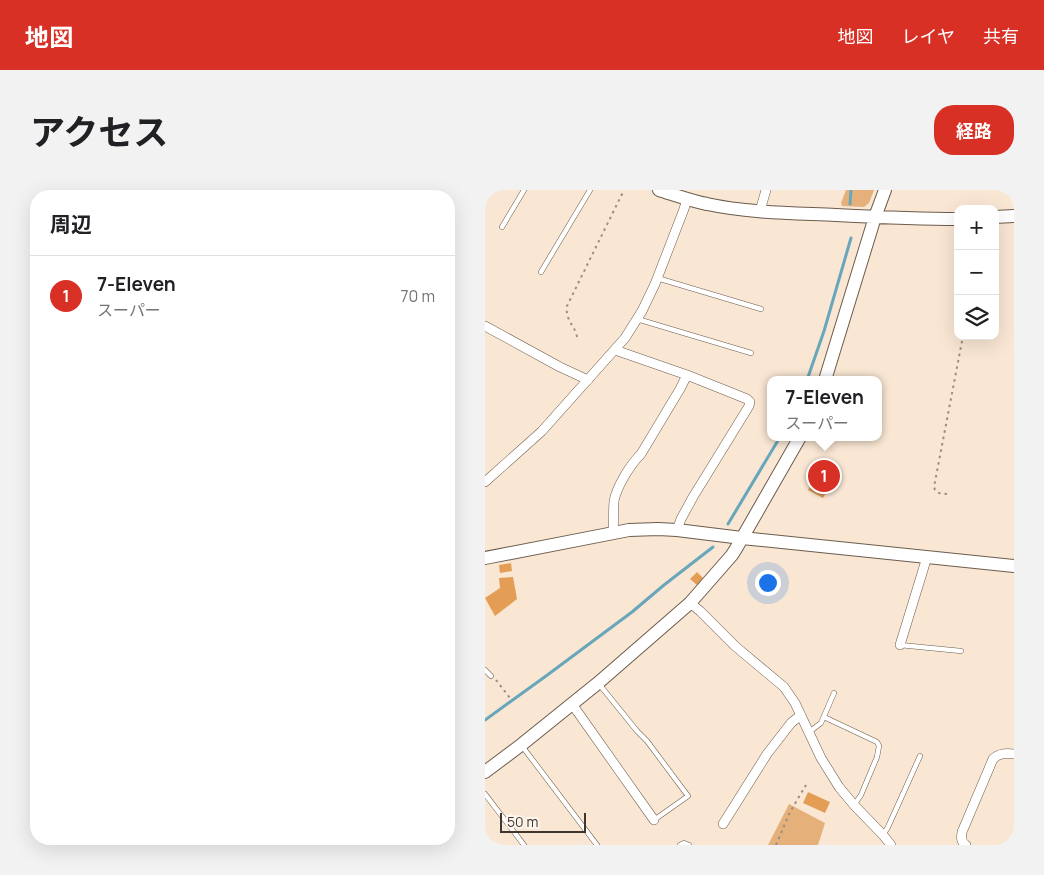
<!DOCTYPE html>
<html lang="ja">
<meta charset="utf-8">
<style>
body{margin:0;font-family:Manrope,"Noto Sans JP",sans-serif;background:#f2f2f2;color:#202124}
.controls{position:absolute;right:15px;top:15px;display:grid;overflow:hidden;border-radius:10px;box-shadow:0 5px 20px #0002}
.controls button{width:45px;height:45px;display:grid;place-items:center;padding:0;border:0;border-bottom:1px solid #e0e0e0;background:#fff;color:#202124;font:25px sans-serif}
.scale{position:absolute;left:15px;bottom:12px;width:86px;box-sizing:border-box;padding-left:5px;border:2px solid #3e3730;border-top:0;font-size:14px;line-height:18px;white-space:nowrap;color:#3e3730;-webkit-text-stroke:4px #fdf5ee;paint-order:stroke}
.you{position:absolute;left:282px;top:392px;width:18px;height:18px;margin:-12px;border:4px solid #fff;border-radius:50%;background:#1a73e8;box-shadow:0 0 0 8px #1a73e833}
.badge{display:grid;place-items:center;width:32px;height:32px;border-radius:50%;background:#d93025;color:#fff;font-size:16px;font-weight:700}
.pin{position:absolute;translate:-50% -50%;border:2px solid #fff;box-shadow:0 1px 5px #0006}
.popup{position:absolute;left:282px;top:186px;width:115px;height:65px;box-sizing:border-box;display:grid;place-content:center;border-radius:10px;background:#fff;filter:drop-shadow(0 1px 4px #0005);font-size:16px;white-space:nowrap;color:#757577}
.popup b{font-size:19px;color:#202124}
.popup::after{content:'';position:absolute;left:50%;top:100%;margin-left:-10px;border:10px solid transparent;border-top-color:#fff}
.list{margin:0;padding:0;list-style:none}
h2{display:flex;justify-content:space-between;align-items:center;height:65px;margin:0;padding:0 20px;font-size:21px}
h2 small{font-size:16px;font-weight:400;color:#757577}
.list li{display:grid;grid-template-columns:32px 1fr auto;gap:15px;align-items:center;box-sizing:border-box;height:80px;padding:0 20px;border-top:1px solid #e0e0e0}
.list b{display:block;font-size:19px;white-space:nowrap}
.list p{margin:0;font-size:16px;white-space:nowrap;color:#757577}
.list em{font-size:16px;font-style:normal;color:#757577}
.icon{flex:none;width:28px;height:28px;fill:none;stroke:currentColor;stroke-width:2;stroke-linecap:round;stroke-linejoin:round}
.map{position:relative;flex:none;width:529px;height:655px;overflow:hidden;border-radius:20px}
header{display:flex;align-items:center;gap:30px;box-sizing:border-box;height:70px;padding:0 25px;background:#d93025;color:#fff}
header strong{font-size:24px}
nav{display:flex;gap:28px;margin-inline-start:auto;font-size:18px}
.intro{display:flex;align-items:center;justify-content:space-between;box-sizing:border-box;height:120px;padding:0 30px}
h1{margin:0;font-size:35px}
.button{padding:12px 22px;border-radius:20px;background:#d93025;color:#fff;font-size:18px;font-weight:700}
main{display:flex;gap:30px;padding:0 30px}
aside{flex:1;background:#fff;border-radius:20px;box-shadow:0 5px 20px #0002}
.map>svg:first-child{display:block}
.green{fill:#e6b07b}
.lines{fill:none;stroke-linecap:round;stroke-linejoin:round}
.stream{stroke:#68a6bb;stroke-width:3}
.building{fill:#e49d54}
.lane-casing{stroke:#6c5c4c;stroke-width:5.5}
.street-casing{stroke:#6c5c4c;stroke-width:10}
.secondary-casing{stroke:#6c5c4c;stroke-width:14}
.path{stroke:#9b8e81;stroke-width:2;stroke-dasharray:2.5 4;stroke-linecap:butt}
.lane{stroke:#fff;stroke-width:4.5}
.street{stroke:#fff;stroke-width:9}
.secondary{stroke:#fff;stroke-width:12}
</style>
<header>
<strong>地図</strong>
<nav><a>地図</a><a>レイヤ</a><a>共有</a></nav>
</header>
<div class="intro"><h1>アクセス</h1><a class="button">経路</a></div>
<main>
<aside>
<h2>周辺<small></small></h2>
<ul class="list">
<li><span class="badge">1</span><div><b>7-Eleven</b><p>スーパー</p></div><em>70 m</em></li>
</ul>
</aside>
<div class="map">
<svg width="529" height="655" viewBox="0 0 529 655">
<rect width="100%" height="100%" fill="#f9e6d3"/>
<!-- green -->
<path class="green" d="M361,0H389L384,13L379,17L357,16L356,13Z
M304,614L340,633L333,655H283Z"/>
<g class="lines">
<!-- stream -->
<path class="stream" d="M365,14L366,0
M322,190L339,141L366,48
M243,334L295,247
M0,530L61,486L147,422L179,395L228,357"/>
</g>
<!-- building -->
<path class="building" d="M339,271L354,278L338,308L323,300Z
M26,373L27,381L15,383L14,375Z
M212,382L218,388L212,395L205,389Z
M28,387L32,409L10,426L0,408L15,398L14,388Z
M323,602L345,612L340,623L318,613Z"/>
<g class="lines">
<defs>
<path id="lane" d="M17,37L39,0
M56,82L105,0
M172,88L276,119
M152,129L266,163
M415,455L476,461
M0,480L6,486
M114,494L152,541L162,551L203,606L169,630
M339,527L392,552L394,556L392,567L376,605L369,615
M324,542L336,533L349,503
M37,556L112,655
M0,604L39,655
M398,645L403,637L435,566
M195,655L199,653L204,655"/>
<path id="street" d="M275,21L281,0
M0,136L75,177L103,190
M130,160L202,185L262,209L265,212L264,216L208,307L196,329L192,340
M0,292L57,241L140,148L157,121L170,94L199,19L202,9
M128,343C129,333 128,322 129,311C132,296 145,275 156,264L195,199L202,185
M205,413L215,421L250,456L299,497L310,513L336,568L354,597L369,615L398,645L406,655
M415,455L442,367
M87,514L169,630
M238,634L282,564L306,533L316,525
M481,655C476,652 476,648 477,642L508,569C514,563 521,563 529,564"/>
<path id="secondary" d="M174,0C190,5 206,11 222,14C264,23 308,23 351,25C391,27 432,29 473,29
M510,27L529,26
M340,190L390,27L400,0
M0,368L144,340L173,339L192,340L257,348L529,376
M0,582L36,555L113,493L205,413L247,365L252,357L315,247"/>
</defs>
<!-- lane casing -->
<use href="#lane" class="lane-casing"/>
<!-- street casing -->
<use href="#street" class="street-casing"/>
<!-- secondary casing -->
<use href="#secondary" class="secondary-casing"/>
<!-- path -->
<path class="path" d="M92,147C90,135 80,131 82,116L139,0
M462,304L454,303L450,300L449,297L478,146
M11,490L25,508
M291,655L305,622L321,595"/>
<!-- lane -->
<use href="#lane" class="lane"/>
<!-- street -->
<use href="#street" class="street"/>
<!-- secondary -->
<use href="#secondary" class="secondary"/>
</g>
</svg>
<div class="controls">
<button>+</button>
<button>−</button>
<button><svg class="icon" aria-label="layers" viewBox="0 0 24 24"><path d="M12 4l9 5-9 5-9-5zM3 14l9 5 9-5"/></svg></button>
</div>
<div class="scale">50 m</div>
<div class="you"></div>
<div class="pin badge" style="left:339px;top:286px">1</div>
<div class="popup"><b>7-Eleven</b>スーパー</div>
</div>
</main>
